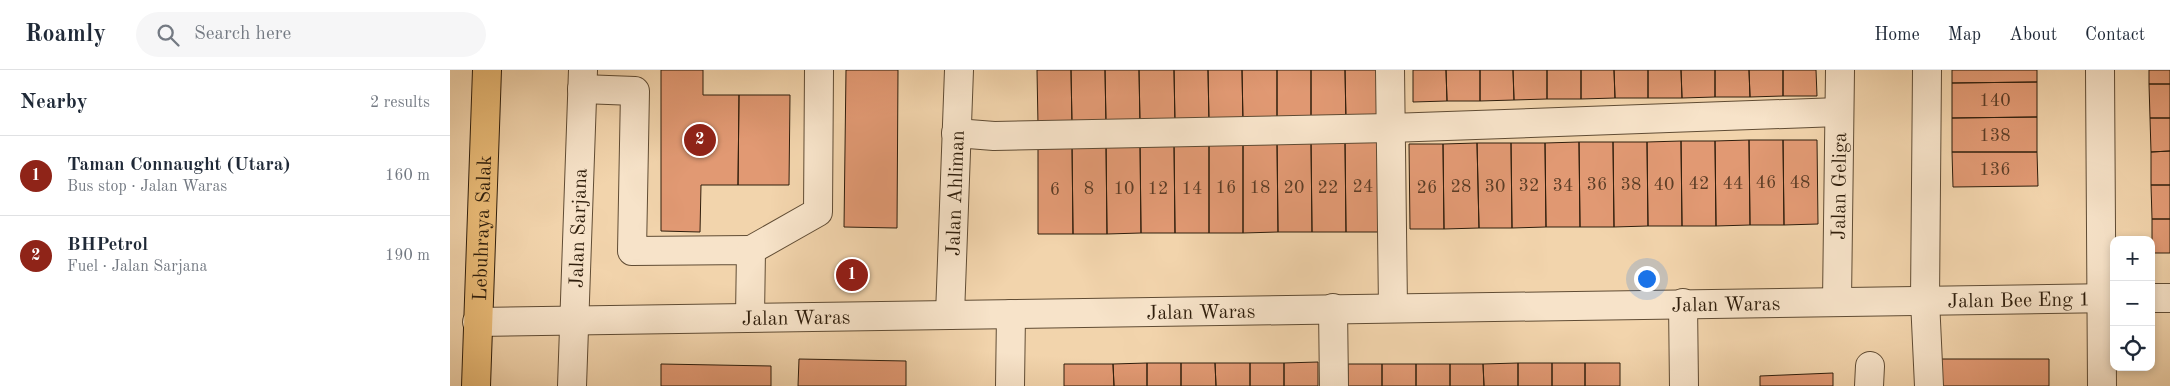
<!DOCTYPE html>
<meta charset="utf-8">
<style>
body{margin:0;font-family:"Old Standard TT",serif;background:#f6f6f7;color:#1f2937}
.controls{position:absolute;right:15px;bottom:15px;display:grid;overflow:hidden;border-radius:10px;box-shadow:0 2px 8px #0003}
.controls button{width:45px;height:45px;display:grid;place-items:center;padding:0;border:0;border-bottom:1px solid #e0e1e3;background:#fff;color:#1f2937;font:25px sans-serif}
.you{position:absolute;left:1196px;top:208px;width:18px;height:18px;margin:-12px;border:4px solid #fff;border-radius:50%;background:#1a73e8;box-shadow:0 0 0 8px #1a73e833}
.badge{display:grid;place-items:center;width:32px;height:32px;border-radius:50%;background:#8f2418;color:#fff;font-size:16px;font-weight:700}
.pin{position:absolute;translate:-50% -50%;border:2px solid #fff;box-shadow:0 1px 5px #0006}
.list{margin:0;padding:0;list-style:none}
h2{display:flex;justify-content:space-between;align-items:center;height:65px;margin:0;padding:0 20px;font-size:21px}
h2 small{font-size:16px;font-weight:400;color:#747a83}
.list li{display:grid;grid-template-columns:32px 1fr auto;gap:15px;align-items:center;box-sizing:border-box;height:80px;padding:0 20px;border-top:1px solid #e0e1e3}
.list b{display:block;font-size:19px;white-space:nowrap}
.list p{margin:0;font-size:16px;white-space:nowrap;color:#747a83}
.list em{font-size:16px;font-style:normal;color:#747a83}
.icon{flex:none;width:28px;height:28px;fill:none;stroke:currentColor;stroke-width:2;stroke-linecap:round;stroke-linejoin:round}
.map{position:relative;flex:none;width:1720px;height:316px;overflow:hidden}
header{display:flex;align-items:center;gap:30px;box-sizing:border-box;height:70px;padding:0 25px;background:#fff;border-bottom:1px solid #e0e1e3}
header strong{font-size:24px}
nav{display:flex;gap:28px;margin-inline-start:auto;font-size:18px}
.search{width:350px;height:45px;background:#f6f6f7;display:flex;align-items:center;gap:12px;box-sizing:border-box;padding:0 18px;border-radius:28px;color:#747a83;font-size:19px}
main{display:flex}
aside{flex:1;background:#fff}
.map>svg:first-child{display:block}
.building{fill:#e19973;stroke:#2f1e0c}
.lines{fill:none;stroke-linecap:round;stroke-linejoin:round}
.minor-casing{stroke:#604c34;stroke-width:30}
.highway-casing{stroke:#2f1e0c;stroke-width:30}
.minor{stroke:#f7e3c9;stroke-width:28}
.highway{stroke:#e9ba76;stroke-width:28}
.labels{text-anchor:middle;stroke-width:4;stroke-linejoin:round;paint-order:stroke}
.number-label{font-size:18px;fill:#5c3d26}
.street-label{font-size:20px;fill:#2f1e0c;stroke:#f7e3c9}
</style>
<header>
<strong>Roamly</strong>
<div class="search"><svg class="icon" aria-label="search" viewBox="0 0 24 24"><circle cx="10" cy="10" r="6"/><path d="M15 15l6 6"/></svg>Search here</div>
<nav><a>Home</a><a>Map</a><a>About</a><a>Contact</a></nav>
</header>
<main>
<aside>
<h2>Nearby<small>2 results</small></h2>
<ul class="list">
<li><span class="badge">1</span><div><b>Taman Connaught (Utara)</b><p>Bus stop · Jalan Waras</p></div><em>160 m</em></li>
<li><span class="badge">2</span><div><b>BHPetrol</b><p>Fuel · Jalan Sarjana</p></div><em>190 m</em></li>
</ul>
</aside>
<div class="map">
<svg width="1720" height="316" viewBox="0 0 1720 316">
<rect width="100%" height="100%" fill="#f2d4ac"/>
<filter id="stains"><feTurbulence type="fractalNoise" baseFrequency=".004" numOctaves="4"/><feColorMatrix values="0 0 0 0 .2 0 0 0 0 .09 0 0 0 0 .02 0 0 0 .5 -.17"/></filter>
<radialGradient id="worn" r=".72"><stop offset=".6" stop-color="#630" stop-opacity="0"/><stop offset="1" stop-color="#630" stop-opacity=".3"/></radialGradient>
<!-- building -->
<path class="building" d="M211,0H253V25H289L288,115H251L250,162L211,161Z
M396,0H448L447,158L394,157Z
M587,0H621L622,55H588Z
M621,0H655L656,54L622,55Z
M655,0H689L690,54H656Z
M689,0H724L725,54H690Z
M724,0H758L759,53L725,54Z
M758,0H792L793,53H759Z
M792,0H827V52L793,53Z
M827,0H861V52H827Z
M861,0H895L896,52H861Z
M895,0H929L930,51L896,52Z
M963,0H996L997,31L963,32Z
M996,0H1030V31H997Z
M1030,0H1063L1064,30L1030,31Z
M1063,0H1097V29L1064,30Z
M1097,0H1131V29H1097Z
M1131,0H1164L1165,28L1131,29Z
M1164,0H1198V28H1165Z
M1198,0H1231L1232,28H1198Z
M1231,0H1265V27L1232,28Z
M1265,0H1299L1300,27H1265Z
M1299,0H1333V26L1300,27Z
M1333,0H1366L1367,26H1333Z
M1502,0H1587V12L1502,13Z
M1699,0H1720V14H1699Z
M1587,12V47L1502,48V13Z
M1699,14H1720V48H1700Z
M289,25H340L339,115H288Z
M1587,47V82H1502V48Z
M1700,48H1720V81L1701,82Z
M1299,70H1333L1334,155H1300Z
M1299,70L1300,155L1266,156L1265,71Z
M1333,70H1367L1368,154L1334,155Z
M827,71H861L862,162H828Z
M827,71L828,162L793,163V72Z
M861,71H895L896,162H862Z
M895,71H929L930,162H896Z
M1231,71H1265L1266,156H1232Z
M1231,71L1232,156H1198L1197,72Z
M690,72H724L725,163H691Z
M690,72L691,163L657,164L656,73Z
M724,72H759V163H725Z
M759,72H793V163H759Z
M1129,72H1163L1164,157H1130Z
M1129,72L1130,157H1096L1095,73Z
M1163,72H1197L1198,156L1164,157Z
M588,73H622L623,164H588Z
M622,73H656L657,164H623Z
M1027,73H1061L1062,158H1029Z
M1027,73L1029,158L994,159L993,74Z
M1061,73H1095L1096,157L1062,158Z
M959,74H993L994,159H960Z
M1720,81V115H1701V82Z
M1502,82H1587L1588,116L1503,117Z
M1701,115H1720V149H1702Z
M1702,149H1720V183H1702Z
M349,289L456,291V316H348Z
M1489,289H1599V316H1488Z
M868,292V316H834V293Z
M697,293V316H664L663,294Z
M697,293H731V316H697Z
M731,293H765L766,316H731Z
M765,293H800V316H766Z
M800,293H834V316H800Z
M1068,293V316H1034L1033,294Z
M1068,293H1102V316H1068Z
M1102,293H1135V316H1102Z
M1135,293H1170V316H1135Z
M211,294L321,296V316H211Z
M614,294H663L664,316H614Z
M898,294H932V316H898Z
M932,294H966V316H932Z
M966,294H1000V316H966Z
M1000,294H1033L1034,316H1000Z
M1383,303V316H1310V306Z"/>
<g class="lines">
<defs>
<g id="minor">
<path d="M940,0L943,238"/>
<path d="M1477,0L1475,230L1479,316"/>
<path d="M1650,0L1652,316"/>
<path d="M132,19L185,21L182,181L301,180L300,247"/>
<path d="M506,63L544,66L940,58L1389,42"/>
<path d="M301,180L368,142L369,0"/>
<path d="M1701,228H1720"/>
<path id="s1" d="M1387,231L1390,0"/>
<path d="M1233,233L1234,316"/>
<path d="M883,238L884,316"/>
<path id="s2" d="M500,245L509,0"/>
<path id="s3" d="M27,252L1664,228"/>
<path id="s4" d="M122,316L133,0"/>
<path d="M560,316L561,244"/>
<path d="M1419,316L1420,296"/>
</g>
<g id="highway">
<path id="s5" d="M26,316L37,0"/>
</g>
</defs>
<!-- minor casing -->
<use href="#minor" class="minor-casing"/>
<!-- highway casing -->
<use href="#highway" class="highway-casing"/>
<!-- minor -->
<use href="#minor" class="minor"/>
<!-- highway -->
<use href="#highway" class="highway"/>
</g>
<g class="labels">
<!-- number labels -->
<g class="number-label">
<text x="1545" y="36">140</text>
<text x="1545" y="71">138</text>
<text x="1545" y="105">136</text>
<text x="1316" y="118">46</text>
<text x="1350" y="118">48</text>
<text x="1249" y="119">42</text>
<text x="1283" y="119">44</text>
<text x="1147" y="120">36</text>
<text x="1181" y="120">38</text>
<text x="1214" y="120">40</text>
<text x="1079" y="121">32</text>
<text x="1113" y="121">34</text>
<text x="913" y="122">24</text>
<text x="1011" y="122">28</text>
<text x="1045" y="122">30</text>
<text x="776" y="123">16</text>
<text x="810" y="123">18</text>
<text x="844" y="123">20</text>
<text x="878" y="123">22</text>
<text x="977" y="123">26</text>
<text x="639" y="124">8</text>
<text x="674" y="124">10</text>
<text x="708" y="124">12</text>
<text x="742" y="124">14</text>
<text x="605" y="125">6</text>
</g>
<!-- street labels -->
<g class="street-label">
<text dy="7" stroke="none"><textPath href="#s1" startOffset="115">Jalan Geliga</textPath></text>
<text dy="7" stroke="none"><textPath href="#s2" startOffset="122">Jalan Ahliman</textPath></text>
<text dy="7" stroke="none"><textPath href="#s5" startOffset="158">Lebuhraya Salak</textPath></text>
<text dy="7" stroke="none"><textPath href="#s4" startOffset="158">Jalan Sarjana</textPath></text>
<text dy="7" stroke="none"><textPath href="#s3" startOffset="1542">Jalan Bee Eng 1</textPath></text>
<text dy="7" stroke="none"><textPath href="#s3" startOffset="1249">Jalan Waras</textPath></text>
<text dy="7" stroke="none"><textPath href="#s3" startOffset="724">Jalan Waras</textPath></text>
<text dy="7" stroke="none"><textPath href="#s3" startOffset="319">Jalan Waras</textPath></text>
</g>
</g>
<rect width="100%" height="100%" filter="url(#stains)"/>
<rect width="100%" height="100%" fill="url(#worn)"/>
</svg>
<div class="controls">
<button>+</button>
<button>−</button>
<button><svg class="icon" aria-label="locate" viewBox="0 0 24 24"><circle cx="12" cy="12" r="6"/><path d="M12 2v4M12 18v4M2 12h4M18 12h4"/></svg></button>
</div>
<div class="you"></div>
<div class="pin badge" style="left:402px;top:205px">1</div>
<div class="pin badge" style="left:250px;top:70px">2</div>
</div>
</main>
